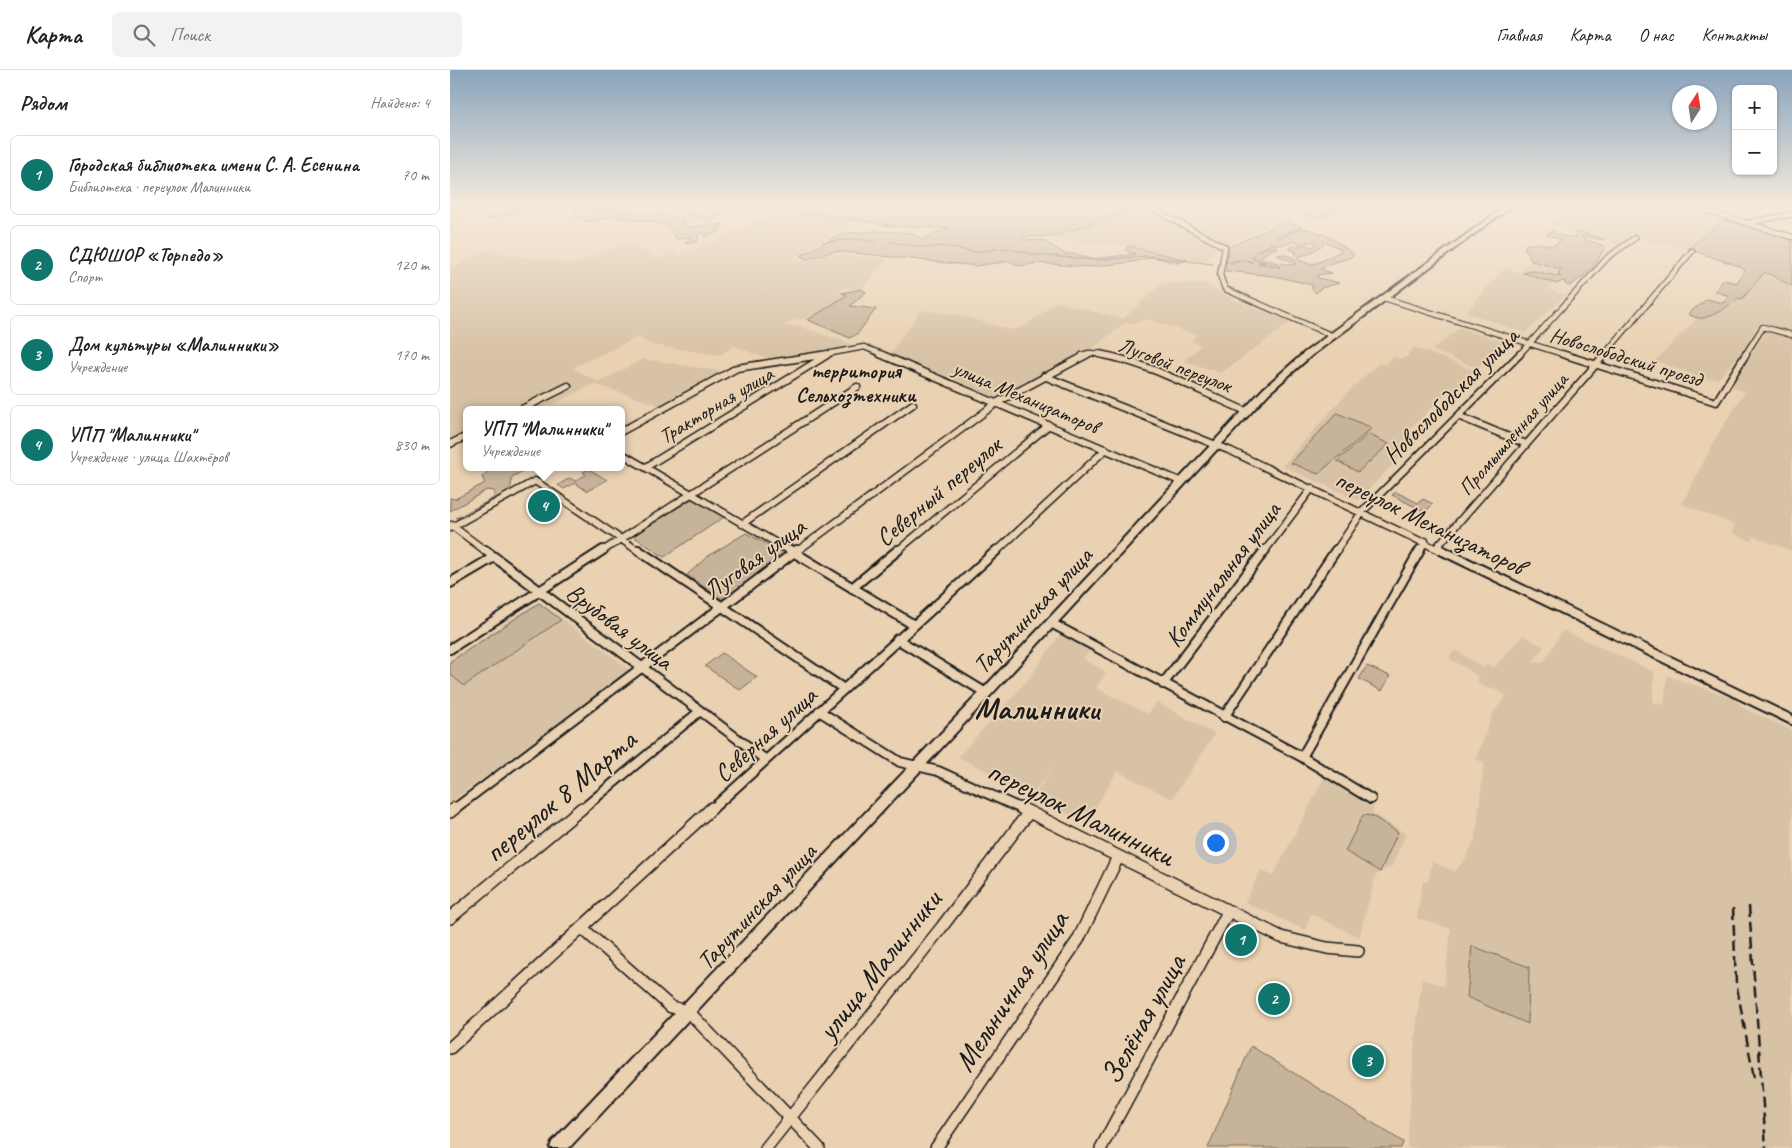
<!DOCTYPE html>
<html lang="ru">
<meta charset="utf-8">
<style>
body{margin:0;font-family:Caveat,sans-serif;background:#f2f2f2;color:#222}
.controls{position:absolute;right:15px;top:15px;display:grid;overflow:hidden;border-radius:8px;box-shadow:0 1px 4px #0004}
.controls button{width:45px;height:45px;display:grid;place-items:center;padding:0;border:0;border-bottom:1px solid #e0e0e0;background:#fff;color:#222;font:25px sans-serif}
.compass{position:absolute;left:1222px;top:15px;width:45px;height:45px;border-radius:50%;background:#fff;box-shadow:0 1px 4px #0004;rotate:12deg}
.you{position:absolute;left:765px;top:772px;width:18px;height:18px;margin:-12px;border:4px solid #fff;border-radius:50%;background:#1a73e8;box-shadow:0 0 0 8px #1a73e833}
.badge{display:grid;place-items:center;width:32px;height:32px;border-radius:50%;background:#0f766e;color:#fff;font-size:16px;font-weight:700}
.pin{position:absolute;translate:-50% -50%;border:2px solid #fff;box-shadow:0 1px 5px #0006}
.popup{position:absolute;left:13px;top:336px;width:162px;height:65px;box-sizing:border-box;display:grid;place-content:center;border-radius:8px;background:#fff;filter:drop-shadow(0 1px 4px #0005);font-size:16px;white-space:nowrap;color:#767676}
.popup b{font-size:19px;color:#222}
.popup::after{content:'';position:absolute;left:50%;top:100%;margin-left:-10px;border:10px solid transparent;border-top-color:#fff}
.list{margin:0;padding:0;list-style:none}
h2{display:flex;justify-content:space-between;align-items:center;height:65px;margin:0;padding:0 20px;font-size:21px}
h2 small{font-size:16px;font-weight:400;color:#767676}
.list li{display:grid;grid-template-columns:32px 1fr auto;gap:15px;align-items:center;box-sizing:border-box;height:80px;margin:0 10px 10px;padding:0 10px;border:1px solid #e0e0e0;border-radius:8px}
.list b{display:block;font-size:19px;white-space:nowrap}
.list p{margin:0;font-size:16px;white-space:nowrap;color:#767676}
.list em{font-size:16px;font-style:normal;color:#767676}
.icon{flex:none;width:28px;height:28px;fill:none;stroke:currentColor;stroke-width:2;stroke-linecap:round;stroke-linejoin:round}
.map{position:relative;flex:none;width:1342px;height:1078px;overflow:hidden}
header{display:flex;align-items:center;gap:30px;box-sizing:border-box;height:70px;padding:0 25px;background:#fff;border-bottom:1px solid #e0e0e0}
header strong{font-size:24px}
nav{display:flex;gap:28px;margin-inline-start:auto;font-size:18px}
.search{width:350px;height:45px;background:#f2f2f2;display:flex;align-items:center;gap:12px;box-sizing:border-box;padding:0 18px;border-radius:8px;color:#767676;font-size:19px}
main{display:flex}
aside{flex:1;background:#fff}
.map>svg:first-child{display:block}
.built{fill:#d8c2a6}
.green{fill:#c7b39a;stroke:#72685b;fill-rule:evenodd}
.lines{fill:none;stroke-linecap:round;stroke-linejoin:round}
.stream{stroke:#685f54;stroke-width:1}
.minor-far3-casing{stroke:#1c1c1c;stroke-width:7}
.minor-far2-casing{stroke:#1c1c1c;stroke-width:9}
.minor-far1-casing{stroke:#1c1c1c;stroke-width:12}
.minor-casing{stroke:#1c1c1c;stroke-width:14}
.major-casing{stroke:#1c1c1c;stroke-width:4}
.minor-far3{stroke:#e9d1b2;stroke-width:4.5}
.minor-far2{stroke:#e9d1b2;stroke-width:6}
.minor-far1{stroke:#e9d1b2;stroke-width:8}
.minor{stroke:#e9d1b2;stroke-width:11}
.major{fill:#e9d1b2;fill-rule:evenodd}
.rail{stroke:#1c1c1c;stroke-width:2.5;stroke-dasharray:11 5;stroke-linecap:butt}
.labels{text-anchor:middle;stroke-width:4;stroke-linejoin:round;paint-order:stroke}
.far-street-label{font-size:21px;fill:#1c1c1c;stroke:#e9d1b2}
.far-neighbourhood-label{font-size:21px;font-weight:bold;fill:#1c1c1c;stroke:#e9d1b2}
.street-label{font-size:25px;fill:#1c1c1c;stroke:#e9d1b2}
.district-label{font-size:30px;font-weight:bold;fill:#1c1c1c;stroke:#e9d1b2}
.near-street-label{font-size:30px;fill:#1c1c1c;stroke:#e9d1b2}
</style>
<header>
<strong>Карта</strong>
<div class="search"><svg class="icon" aria-label="search" viewBox="0 0 24 24"><circle cx="10" cy="10" r="6"/><path d="M15 15l6 6"/></svg>Поиск</div>
<nav><a>Главная</a><a>Карта</a><a>О нас</a><a>Контакты</a></nav>
</header>
<main>
<aside>
<h2>Рядом<small>Найдено: 4</small></h2>
<ul class="list">
<li><span class="badge">1</span><div><b>Городская библиотека имени С. А. Есенина</b><p>Библиотека · переулок Малинники</p></div><em>70 m</em></li>
<li><span class="badge">2</span><div><b>СДЮШОР «Торпедо»</b><p>Спорт</p></div><em>120 m</em></li>
<li><span class="badge">3</span><div><b>Дом культуры «Малинники»</b><p>Учреждение</p></div><em>170 m</em></li>
<li><span class="badge">4</span><div><b>УПП &quot;Малинники&quot;</b><p>Учреждение · улица Шахтёров</p></div><em>830 m</em></li>
</ul>
</aside>
<div class="map">
<svg width="1342" height="1078" viewBox="0 0 1342 1078">
<rect width="100%" height="100%" fill="#e9d1b2"/>
<filter id="ink" filterUnits="userSpaceOnUse"><feTurbulence type="fractalNoise" baseFrequency=".02" numOctaves="2"/><feDisplacementMap in="SourceGraphic" scale="10" xChannelSelector="R" yChannelSelector="G"/><feConvolveMatrix kernelMatrix="1 2 1 2 8 2 1 2 1" color-interpolation-filters="sRGB"/></filter>
<g filter="url(#ink)">
<!-- built -->
<path class="built" d="M0,135H66L1,151H18L0,160Z
M746,135H866L776,175L719,146Z
M909,135H1002L976,144Z
M1131,135H1223L1272,151L1238,179L1211,172L1209,174L1182,167L1171,175L1101,154Z
M695,137L769,175L761,187L754,192L694,181L693,178L601,169L602,166Z
M334,140L407,150L340,190L354,191L381,184L437,189L411,219L392,218L389,222L397,225L358,250L346,248L334,256H349L401,274L376,282L318,289L284,276L270,285L202,275L188,267L122,298L149,312L193,289L270,301L212,336L144,314L106,333L88,340H17L16,371L0,379V199L34,181L124,194L177,174L208,189L222,183L230,186Z
M1086,188L1120,198L1098,219L1116,225L1075,263L1016,242L1055,198L1069,202Z
M1315,201L1342,216V261L1310,252L1313,254L1306,258L1299,275L1268,309L1252,308L1205,291L1247,248H1253L1278,238L1288,228L1292,229Z
M713,213H754L783,229L841,252L771,303L734,291L751,275L741,271L747,265L696,249L681,254L675,253L643,278L631,282L553,327L546,328L437,284L443,280L471,240L507,245L561,260L575,256L607,232L673,249Z
M1010,257L1011,258L1055,272L1027,298L982,280Z
M1317,260L1342,267V481L1303,466L1301,471L1282,463L1285,455L1232,434L1269,362L1295,322L1281,316Z
M964,277L1033,304L1016,321L1010,318L1006,322L1000,320L960,359L972,365L908,430L832,396L898,322L929,293L935,295L943,287L948,289L957,287Z
M89,531L180,600L0,733V589Z
M1113,560L1204,602L1203,632L1214,635L1217,606L1285,629L1293,638L1342,660V1078H957L965,968L972,909L994,916L1001,859L967,848L973,811L978,812L982,792L1005,801L1016,788L1026,766L1034,693L1026,689L1043,643L1056,626L1047,620L1034,617L1027,613L1029,610L1027,608L1028,606L999,588L1005,580L1034,598L1037,594L1044,598L1073,565L1094,577L1082,592L1093,593Z
M610,564L640,580L633,589L656,602L646,618L698,644L707,632L765,664L722,729L667,701L636,753L584,727L603,696L583,724L508,687L581,606Z
M876,704L924,735L922,743L956,764L942,796L926,805L909,867L861,844L855,860L795,832L811,800L823,806Z"/>
<!-- green -->
<path class="green" d="M66,135H134L145,136L146,141L157,139L212,142L214,145L235,149L232,154L242,157L273,154L270,161L254,167L253,163L248,165L247,172L235,173L241,167L226,169L216,154L164,147L135,152L133,149L123,145L128,139L119,138L111,142C97,133 54,146 37,149L57,142L56,139Z
M216,135H257L274,143L263,151L209,137Z
M296,135H691L695,137L602,166L571,167L573,170H592L615,184H627L641,189L685,184L675,180L678,176L737,190L727,193L703,187L682,192L638,197L588,193L569,196L560,191L526,196L385,181L357,189L350,186L390,164L424,161L463,163L472,170L485,163L500,158L439,156L410,150L322,140Z
M869,135H887L893,138L868,149L851,143Z
M836,151L852,157L826,168L828,169L852,158C871,161 890,172 904,185C891,193 883,190 871,199L882,203L867,205L868,208L889,213L871,218L866,223L862,219L863,215L824,206L775,201L777,199L776,197L785,191L803,192C794,189 785,189 776,194L779,177ZM846,171L849,174L865,171L867,173L862,177L856,175L840,177L839,179L847,182L845,184L848,187L858,184L874,174L872,172L874,171L893,180L867,193L859,194L833,184L826,185L846,193L845,195L827,193L810,187L822,179L828,178L825,176L812,179L803,187L830,197L807,193H815L801,188L805,182L823,174L820,173L831,175Z
M1272,151L1286,152L1342,169V216L1315,202L1292,229L1288,228C1280,236 1264,246 1253,248C1248,249 1242,246 1238,244L1257,229L1273,233L1279,226L1265,221L1273,210L1287,213L1295,200L1289,196L1238,179Z
M1102,161L1114,167H1127L1125,163L1132,162L1154,170L1132,166L1133,169L1155,176C1149,192 1134,208 1119,216L1115,214L1116,212L1112,211L1107,214L1073,203L1083,201L1111,207L1108,204L1111,199L1082,191L1078,186L1080,183L1075,180V175L1085,173L1103,176L1111,170L1096,164Z
M411,219L416,222L400,236L426,239L408,263L400,268L358,250L397,225L392,223Z
M887,343L922,358L868,404L841,393Z
M918,364L939,374L908,402L887,391Z
M43,397H80L62,407L61,417C48,430 24,447 6,448L44,428V421L37,420L0,441V428L5,429L35,413L32,407Z
M139,399L157,410L137,421L125,413L114,419L108,415L120,408L125,411L136,405L133,402Z
M946,422L968,433L973,429L983,434L975,442L942,425Z
M242,429L274,447L214,487L183,466Z
M296,463L332,482L331,488L278,528H270L237,505L258,486Z
M89,533L111,550L14,616L0,604V592Z
M272,583L307,607L290,620L255,596Z
M917,596L940,606L932,621L909,609Z
M913,745L922,746L948,762L930,802L895,781Z
M1022,876L1079,897L1078,954L1017,927Z
M801,976L953,1072L951,1078H758Z"/>
<g class="lines">
<!-- stream -->
<path class="stream" d="M373,172L408,169L425,172
M440,172L477,178L493,176L525,182L555,178L587,185L647,190L697,186L763,194"/>
<defs>
<path id="minor-far3" d="M695,135L775,177L770,205L775,219L883,266
M1239,135L1342,167
M1297,153L1342,144
M934,228L1116,285
M371,285L414,277L434,285
M632,285L641,283L654,285
M1069,285L1158,187L1185,168
M1154,285L1242,181
M1295,285L1313,257L1342,265"/>
<path id="minor-far2" d="M430,284L732,412
M649,284C700,293 748,321 796,341
M1112,284L1266,332L1296,284
M594,306L781,381L993,482
M70,340L118,316
M1008,346L1076,374
M172,361L287,298L378,284
M0,374L17,366
M172,384L342,482
M196,397L377,285
M292,454L463,334
M1,455L37,482
M0,458L85,411L190,482
M987,477L1155,284
M151,482L407,317
M346,482L548,332L638,284
M446,482L599,355
M546,482L656,379
M814,482L862,418
M885,482L912,442L1070,284
M969,482L975,471"/>
<path id="minor-far1" d="M35,480L316,690
M188,480L394,619
M340,480L464,555
M991,480L1342,650
M0,513L44,487
M402,518L448,480
M601,553L852,687L921,729
M447,569L536,623
M0,579L153,480
M713,614L815,480
M369,641L450,692L488,701L574,740
M774,647L886,480
M852,687L970,480
M3,740L347,480
M131,740L250,641
M261,740L547,480"/>
<path id="minor" d="M571,738L831,867L877,878L908,881
M0,742L5,738
M0,848L132,738
M132,858L221,937L238,941L369,1078
M0,978L262,738
M316,1078L491,858L579,742
M486,1078L628,870L668,787
M651,1078L778,842"/>
<path id="major" d="M1057,135H1063L861,286L819,323L540,626L119,1078H100L102,1072L532,620L813,319L855,282Z"/>
</defs>
<!-- minor-far3 casing -->
<use href="#minor-far3" class="minor-far3-casing"/>
<!-- minor-far2 casing -->
<use href="#minor-far2" class="minor-far2-casing"/>
<!-- minor-far1 casing -->
<use href="#minor-far1" class="minor-far1-casing"/>
<!-- minor casing -->
<use href="#minor" class="minor-casing"/>
<!-- major casing -->
<use href="#major" class="major-casing"/>
<!-- minor-far3 -->
<use href="#minor-far3" class="minor-far3"/>
<!-- minor-far2 -->
<use href="#minor-far2" class="minor-far2"/>
<!-- minor-far1 -->
<use href="#minor-far1" class="minor-far1"/>
<!-- minor -->
<use href="#minor" class="minor"/>
<!-- major -->
<use href="#major" class="major"/>
<!-- rail -->
<path class="rail" d="M1299,836L1316,1078
M1283,838L1286,912L1304,1008"/>
</g>
</g>
<!-- sky -->
<linearGradient id="sky" x2="0" y2="1"><stop stop-color="#89a4bc"/><stop offset="0.47" stop-color="#f5eadc"/><stop offset="1" stop-color="#f5eadc" stop-opacity="0"/></linearGradient>
<rect width="1342" height="286" fill="url(#sky)"/>
<g class="labels">
<!-- far-street labels -->
<g class="far-street-label">
<text transform="translate(1176 287) rotate(17)" y="7">Новослободский проезд</text>
<text transform="translate(725 295) rotate(21)" y="7">Луговой переулок</text>
<text transform="translate(576 327) rotate(23)" y="7">улица Механизаторов</text>
<text transform="translate(266 335) rotate(-31)" y="7">Тракторная улица</text>
<text transform="translate(1063 364) rotate(-49)" y="7">Промышленная улица</text>
</g>
<!-- far-neighbourhood labels -->
<g class="far-neighbourhood-label">
<text x="406" y="308">территория<tspan x="406" dy="24">Сельхозтехники</tspan></text>
</g>
<!-- street labels -->
<g class="street-label">
<text transform="translate(1000 325) rotate(-45)" y="9">Новослободская улица</text>
<text transform="translate(488 421) rotate(-40)" y="9">Северный переулок</text>
<text transform="translate(980 452) rotate(26)" y="9">переулок Механизаторов</text>
<text transform="translate(304 488) rotate(-36)" y="9">Луговая улица</text>
<text transform="translate(772 504) rotate(-53)" y="9">Коммунальная улица</text>
<text transform="translate(582 540) rotate(-47)" y="9">Тарутинская улица</text>
<text transform="translate(170 556) rotate(37)" y="9">Врубовая улица</text>
<text transform="translate(315 664) rotate(-42)" y="9">Северная улица</text>
<text transform="translate(306 836) rotate(-47)" y="9">Тарутинская улица</text>
</g>
<!-- district labels -->
<g class="district-label">
<text x="587" y="649">Малинники</text>
</g>
<!-- near-street labels -->
<g class="near-street-label">
<text transform="translate(110 726) rotate(-40)" y="10">переулок 8 Марта</text>
<text transform="translate(631 743) rotate(26)" y="10">переулок Малинники</text>
<text transform="translate(429 895) rotate(-52)" y="10">улица Малинники</text>
<text transform="translate(561 921) rotate(-57)" y="10">Мельничная улица</text>
<text transform="translate(693 949) rotate(-61)" y="10">Зелёная улица</text>
</g>
</g>
</svg>
<div class="controls">
<button>+</button>
<button>−</button>
</div>
<svg class="compass" viewBox="-18 -18 36 36"><path d="M0-13l5 13h-10z" fill="#e53935"/><path d="M0 13l5-13h-10z" fill="#767676"/></svg>
<div class="you"></div>
<div class="pin badge" style="left:791px;top:870px">1</div>
<div class="pin badge" style="left:824px;top:929px">2</div>
<div class="pin badge" style="left:918px;top:991px">3</div>
<div class="pin badge" style="left:94px;top:436px">4</div>
<div class="popup"><b>УПП &quot;Малинники&quot;</b>Учреждение</div>
</div>
</main>
